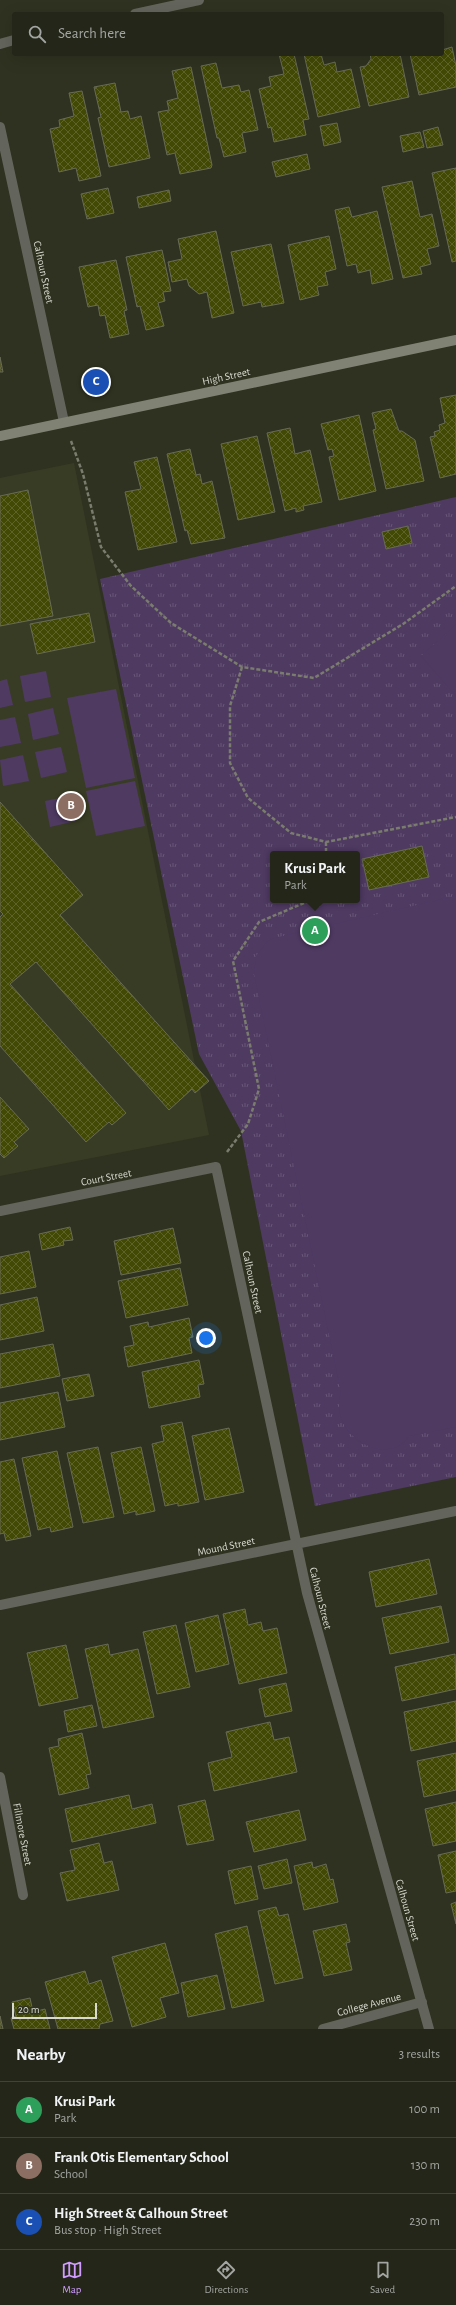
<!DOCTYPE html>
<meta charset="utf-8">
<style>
body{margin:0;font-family:"Alegreya Sans",sans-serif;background:#2b2e21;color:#f1f3f6}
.scale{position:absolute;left:12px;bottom:10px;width:85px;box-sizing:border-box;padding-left:4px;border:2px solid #d8dacf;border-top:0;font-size:11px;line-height:14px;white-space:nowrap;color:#d8dacf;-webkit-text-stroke:3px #2f3220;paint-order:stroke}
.you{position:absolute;left:206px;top:1338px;width:14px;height:14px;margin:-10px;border:3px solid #fff;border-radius:50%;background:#1a73e8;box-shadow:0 0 0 6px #1a73e833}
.badge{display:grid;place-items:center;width:26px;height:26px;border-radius:50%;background:#d09dff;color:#fff;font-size:13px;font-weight:700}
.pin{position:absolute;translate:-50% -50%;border:2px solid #fff;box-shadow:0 1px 4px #0006}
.popup{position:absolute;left:270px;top:851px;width:90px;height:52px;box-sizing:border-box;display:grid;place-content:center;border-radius:4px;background:#232618;filter:drop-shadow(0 1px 3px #0005);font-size:13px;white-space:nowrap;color:#a3a5a2}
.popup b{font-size:15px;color:#f1f3f6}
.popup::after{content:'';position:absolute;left:50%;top:100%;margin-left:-8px;border:8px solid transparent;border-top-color:#232618}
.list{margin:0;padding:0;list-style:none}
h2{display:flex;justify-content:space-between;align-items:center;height:52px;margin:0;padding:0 16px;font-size:17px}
h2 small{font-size:13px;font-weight:400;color:#a3a5a2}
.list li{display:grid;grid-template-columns:26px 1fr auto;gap:12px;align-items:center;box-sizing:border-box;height:56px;padding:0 16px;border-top:1px solid #404337}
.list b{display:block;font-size:15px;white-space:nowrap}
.list p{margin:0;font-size:13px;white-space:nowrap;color:#a3a5a2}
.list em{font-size:13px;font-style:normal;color:#a3a5a2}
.icon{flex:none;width:22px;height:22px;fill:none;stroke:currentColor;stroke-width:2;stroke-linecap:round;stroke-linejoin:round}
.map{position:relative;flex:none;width:456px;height:2029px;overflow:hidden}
.search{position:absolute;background:#232618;box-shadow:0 4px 16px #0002;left:12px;right:12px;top:12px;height:44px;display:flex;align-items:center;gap:10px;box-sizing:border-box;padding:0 14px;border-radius:4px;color:#a3a5a2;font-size:15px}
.sheet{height:220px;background:#232618}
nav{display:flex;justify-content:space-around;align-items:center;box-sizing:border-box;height:56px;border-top:1px solid #404337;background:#232618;font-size:11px;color:#a3a5a2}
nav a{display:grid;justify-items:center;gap:2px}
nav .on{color:#d09dff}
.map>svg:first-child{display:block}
.built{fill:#393c24}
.park{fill:url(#park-tufts);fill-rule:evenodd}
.pitch{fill:#4f3a62}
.building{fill:url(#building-cross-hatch);stroke:#686b57}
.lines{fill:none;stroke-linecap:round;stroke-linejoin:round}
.path{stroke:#7a7c6d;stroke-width:2.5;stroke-dasharray:4 2;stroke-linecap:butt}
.minor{stroke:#63655c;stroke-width:10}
.secondary{stroke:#808274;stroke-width:10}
.labels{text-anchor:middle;stroke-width:3;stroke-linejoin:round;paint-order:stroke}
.street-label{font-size:11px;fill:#d8dacf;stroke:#2f3220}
</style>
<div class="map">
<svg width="456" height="2029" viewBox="0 0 456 2029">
<defs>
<pattern id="park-tufts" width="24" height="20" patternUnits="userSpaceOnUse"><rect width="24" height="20" fill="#4f3a62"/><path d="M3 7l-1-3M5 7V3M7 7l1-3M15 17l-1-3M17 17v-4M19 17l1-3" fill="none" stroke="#685677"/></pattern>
<pattern id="building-cross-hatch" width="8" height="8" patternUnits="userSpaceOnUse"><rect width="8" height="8" fill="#424905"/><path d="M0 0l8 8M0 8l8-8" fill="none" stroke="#5d6328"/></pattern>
</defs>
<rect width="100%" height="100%" fill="#2f3220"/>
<!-- built -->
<path class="built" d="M74,463L209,1135L0,1176V478Z"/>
<!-- park -->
<path class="park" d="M456,497V1477L315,1506L241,1131L199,1054L100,579ZM273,854H357V900H273Z"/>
<!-- pitch -->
<path class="pitch" d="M456,625V696L421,656Z
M46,671L51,697L25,702L20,676Z
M7,679L13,705L0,708V681Z
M116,689L135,778L86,788L67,698Z
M53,708L59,734L33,740L28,714Z
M15,717L21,743L0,747V720Z
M61,747L67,772L41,778L35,752Z
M23,755L29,781L3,786L0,760Z
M135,781L145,826L96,836L86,791Z
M70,796L76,821L50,827L45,801Z
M456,896V1427L409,1436C389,1469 327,1436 341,1392L254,974L256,956L268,941L274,938Z"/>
<!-- building -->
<path class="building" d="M452,47L456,66V87L419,95L410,54H442V50Z
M279,54H294L309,119L303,120L306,135L274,142L271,127L268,128L259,89L271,86L269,77L284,74Z
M304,54H321L324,65L335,62L337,72L351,69L360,107L318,117Z
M370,54H400L409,97L369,106L360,67L366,66L371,59Z
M216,63L222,88L239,85L241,92L249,90L258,130L242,133L246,152L224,157L219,138H217L201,66Z
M191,67L212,165L211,168L180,174L175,153L167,155L158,112L169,110L167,101L178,98L172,71Z
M115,83L121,112L128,111L130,119L141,116L150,158L109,167L98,118L101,117L94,87Z
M82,91L101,176L79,181L76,168L59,172L50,129L60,127L59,120L74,116L69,93Z
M337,123L341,142L324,146L320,126Z
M438,127L443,145L427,148L423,131Z
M420,132L424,147L403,152L400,136Z
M307,154L310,169L276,177L272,162Z
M456,168V261L452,262L432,173Z
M412,181L420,217L432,214L439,246L427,249L431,264L420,267L422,274L403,278L382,187Z
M108,188L114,213L87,219L81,194Z
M169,190L171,201L139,208L137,197Z
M349,207L352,217L377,211L393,279L372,284L370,270L358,273L356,264L347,266L335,210Z
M216,231L234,313L212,318L207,292L199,294L189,286L187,279L172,282L168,262L182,259L178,239Z
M329,236L336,269L325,272L328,285L317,287L319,295L300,300L288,245Z
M271,244L284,303L262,307L261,302L243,306L231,252Z
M162,250L171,291L163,292L165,301L158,303L164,326L146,330L140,306L137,307L126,257Z
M116,260L127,310L124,311L129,334L110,338L105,315L100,316L98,305L88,307L79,267Z
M0,357L3,372H0Z
M456,395V474L440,478L430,437L435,436L434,432L440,430L439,425L445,423L440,398Z
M391,409L399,431H402L415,440L424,481L386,489L373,430L376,429L372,413Z
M359,415L376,491L339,500L329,457L334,456L332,449L328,450L321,424Z
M290,428L295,454L310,450L322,502L303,506L304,510L296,512V508L285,511L267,433Z
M257,436L275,512L238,520L221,444Z
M190,449L196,475L200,474L202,484L212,481L225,538L191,544L187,530L185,531L167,454Z
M157,457L177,542L138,550L125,492L141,489L134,462Z
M28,490L53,616L0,626V496Z
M408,526L412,543L386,549L382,532Z
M89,613L95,642L37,654L30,624Z
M0,802L83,895L60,915L209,1081L195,1093L192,1089L169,1110L36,962L10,984L126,1113L112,1125L109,1122L86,1142L0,1046V917L3,914L0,911Z
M422,846L429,877L369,890L362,859Z
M0,1097L29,1129L14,1142L18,1146L4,1158L0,1154Z
M70,1227L73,1240L63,1241L64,1245L42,1250L39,1234Z
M173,1228L181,1263L121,1275L114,1241Z
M29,1251L36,1287L0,1294V1257Z
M180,1268L188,1305L126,1318L118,1281Z
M37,1297L44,1331L0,1340V1305Z
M189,1318L193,1337L189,1338L192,1353L128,1367L124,1347L134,1345L130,1326L148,1322L149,1327Z
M53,1344L60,1376L0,1388V1354Z
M199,1360L204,1384L198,1385L200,1397L149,1408L142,1372Z
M89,1374L94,1396L67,1401L62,1379Z
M58,1392L65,1427L0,1440V1403Z
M182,1422L199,1502L178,1506V1503L165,1506L152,1444L164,1441L161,1426Z
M229,1428L244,1492L205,1500L192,1436Z
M98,1447L114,1517L83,1523L67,1453Z
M141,1447L155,1511L136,1515V1511L124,1514L111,1453Z
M57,1451L73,1527L51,1532L50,1527L38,1530L22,1458Z
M14,1459L31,1536L6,1541L4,1533L0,1534V1462Z
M429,1559L437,1594L376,1607L369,1572Z
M441,1606L449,1642L390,1654L382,1618Z
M245,1609L248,1625L261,1622L263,1631L277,1628L287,1673L239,1684L223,1614Z
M218,1615L229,1664L196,1672L185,1623Z
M176,1625L190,1687L157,1694L143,1632Z
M108,1644L110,1655L138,1649L154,1717L103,1728L85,1649Z
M66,1645L78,1698L39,1706L27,1653Z
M455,1654L456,1689L402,1701L395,1667Z
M286,1683L292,1711L265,1717L259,1689Z
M456,1701V1741L411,1751L404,1712Z
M92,1705L97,1726L68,1732L64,1711Z
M270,1722L274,1740L289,1737L297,1772L214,1791L208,1763L232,1757L226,1732Z
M82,1733L91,1774L86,1775L89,1788L59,1795L49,1748L59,1746L58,1739Z
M456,1753V1790L424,1797L417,1761Z
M129,1795L132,1809L152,1804L156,1823L72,1842L65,1809Z
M205,1800L214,1840L187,1845L178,1806Z
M456,1802V1841L433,1846L425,1809Z
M299,1810L306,1840L254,1852L246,1822Z
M99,1843L104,1863L112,1861L119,1890L67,1901L60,1873L75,1870L70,1850Z
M456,1851V1891L446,1893L438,1855Z
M287,1859L292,1883L264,1889L258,1866Z
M312,1862L313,1868L326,1864L330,1880L333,1879L338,1902L304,1910L294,1866Z
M251,1866L258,1899L235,1904L228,1871Z
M456,1902V1924L451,1904Z
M276,1907L279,1916L288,1914L303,1978L275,1984L258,1911Z
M346,1924L350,1942L346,1943L352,1970L324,1976L313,1931Z
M247,1926L264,2001L232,2008L215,1934Z
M165,1943L179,1993L160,1998L166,2017L132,2027L112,1957Z
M85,1971L89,1984L101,1980L113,2021L100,2024L99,2029H58L45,1982Z
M217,1975L225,2009L188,2017L181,1983Z
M30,1998L33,2012L45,2009L50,2029H14L11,2018L16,2016L12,2002Z
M0,2016L3,2029H0Z"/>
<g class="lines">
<!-- path -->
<path class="path" d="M71,441L83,474L101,547L131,586L171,623L242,667L314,678L403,624L456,586
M242,667L230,706V763L248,798L291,833L326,842L456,817
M326,842V854
M227,1152L248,1124L259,1089L233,961L259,922L311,900"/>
<!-- minor -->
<path class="minor" d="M135,14L199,0
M0,44L14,40
M0,127L64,422
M0,1211L216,1167L307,1593L429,2029
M0,1605L456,1511
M0,1777L23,1895
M323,2029L422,2002"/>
<!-- secondary -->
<path class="secondary" d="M0,436L456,340"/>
</g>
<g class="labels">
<!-- street labels -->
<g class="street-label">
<text transform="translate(44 272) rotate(78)" y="4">Calhoun Street</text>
<text transform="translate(226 376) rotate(-12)" y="4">High Street</text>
<text transform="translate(106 1177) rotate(-11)" y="4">Court Street</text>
<text transform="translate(253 1282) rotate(78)" y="4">Calhoun Street</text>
<text transform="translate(226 1546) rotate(-12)" y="4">Mound Street</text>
<text transform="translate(321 1598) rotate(76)" y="4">Calhoun Street</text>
<text transform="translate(23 1834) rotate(79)" y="4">Fillmore Street</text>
<text transform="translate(408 1910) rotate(74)" y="4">Calhoun Street</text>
<text transform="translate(369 2004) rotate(-15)" y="4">College Avenue</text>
</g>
</g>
</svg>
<div class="scale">20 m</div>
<div class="you"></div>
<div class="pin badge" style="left:315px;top:931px;background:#2e9e5b">A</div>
<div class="popup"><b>Krusi Park</b>Park</div>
<div class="pin badge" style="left:71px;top:806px;background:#8d6e63">B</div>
<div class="pin badge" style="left:96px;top:382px;background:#1a4fb4">C</div>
<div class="search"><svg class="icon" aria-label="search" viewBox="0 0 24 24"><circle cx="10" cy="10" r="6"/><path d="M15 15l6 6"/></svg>Search here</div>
</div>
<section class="sheet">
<h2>Nearby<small>3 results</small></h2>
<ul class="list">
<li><span class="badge" style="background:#2e9e5b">A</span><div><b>Krusi Park</b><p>Park</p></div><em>100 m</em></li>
<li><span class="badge" style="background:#8d6e63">B</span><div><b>Frank Otis Elementary School</b><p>School</p></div><em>130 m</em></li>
<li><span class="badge" style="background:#1a4fb4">C</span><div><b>High Street &amp; Calhoun Street</b><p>Bus stop · High Street</p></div><em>230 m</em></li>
</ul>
</section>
<nav>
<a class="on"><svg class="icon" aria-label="map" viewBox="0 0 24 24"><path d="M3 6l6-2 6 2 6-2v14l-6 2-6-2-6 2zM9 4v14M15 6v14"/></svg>Map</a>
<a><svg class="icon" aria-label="directions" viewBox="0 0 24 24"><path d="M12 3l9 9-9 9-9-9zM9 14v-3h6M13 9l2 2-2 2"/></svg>Directions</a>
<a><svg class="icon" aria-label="saved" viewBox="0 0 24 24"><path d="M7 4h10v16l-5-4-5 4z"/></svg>Saved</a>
</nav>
